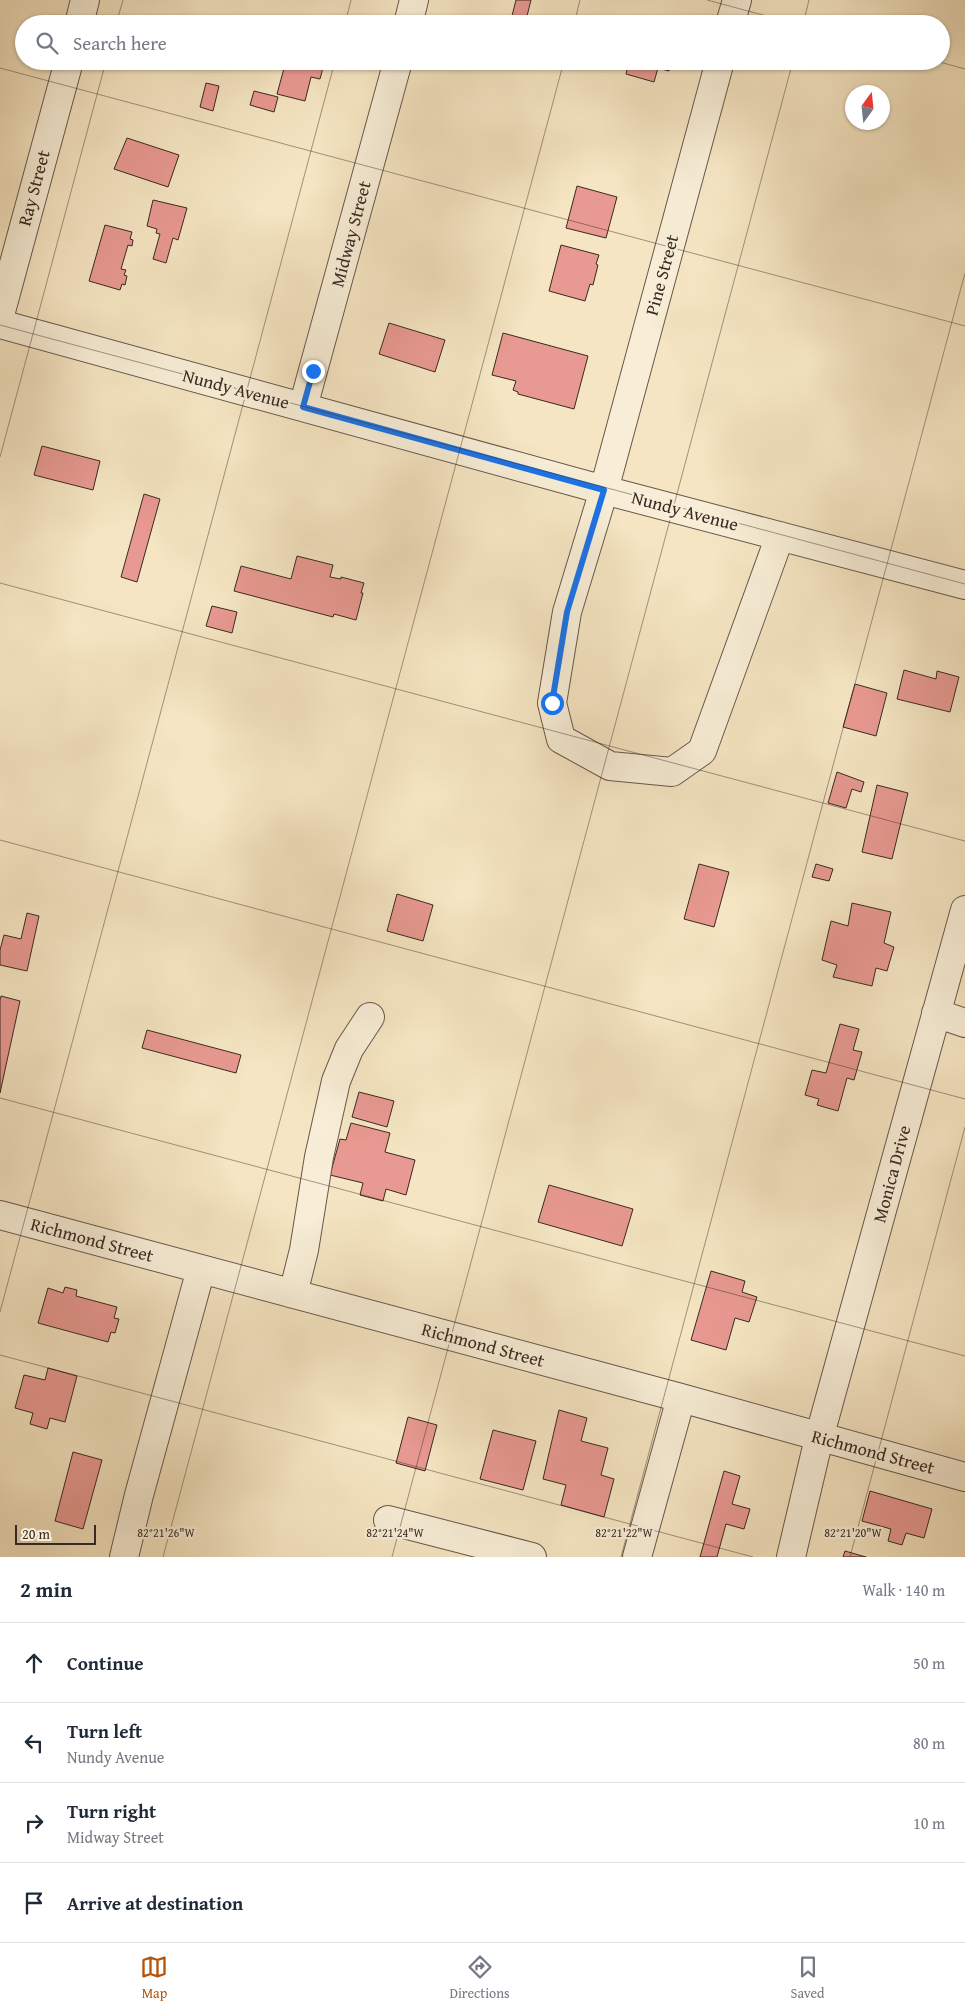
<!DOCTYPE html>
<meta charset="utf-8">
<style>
body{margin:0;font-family:"Gentium Book Plus",serif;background:#f6f6f7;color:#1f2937}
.compass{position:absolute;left:845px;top:85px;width:45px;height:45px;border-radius:50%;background:#fff;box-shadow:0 1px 4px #0004;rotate:15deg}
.scale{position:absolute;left:15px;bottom:12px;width:81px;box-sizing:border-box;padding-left:5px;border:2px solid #392924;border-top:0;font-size:14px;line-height:18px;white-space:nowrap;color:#392924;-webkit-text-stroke:4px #f8eed7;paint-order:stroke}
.stop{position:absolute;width:15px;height:15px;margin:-11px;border:4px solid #1a73e8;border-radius:50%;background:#fff}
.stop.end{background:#1a73e8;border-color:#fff;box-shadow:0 1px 5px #0008}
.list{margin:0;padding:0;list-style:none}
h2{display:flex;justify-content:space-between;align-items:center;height:65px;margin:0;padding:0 20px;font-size:21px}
h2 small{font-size:16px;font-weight:400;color:#747a83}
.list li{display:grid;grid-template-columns:32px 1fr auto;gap:15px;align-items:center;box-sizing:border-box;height:80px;padding:0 20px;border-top:1px solid #e0e1e3}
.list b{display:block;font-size:19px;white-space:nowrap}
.list p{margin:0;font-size:16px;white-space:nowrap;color:#747a83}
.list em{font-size:16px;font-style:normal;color:#747a83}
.icon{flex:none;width:28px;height:28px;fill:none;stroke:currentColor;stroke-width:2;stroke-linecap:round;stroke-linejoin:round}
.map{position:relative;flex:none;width:965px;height:1557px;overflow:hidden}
.search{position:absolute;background:#fff;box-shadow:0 1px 4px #0004;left:15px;right:15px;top:15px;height:55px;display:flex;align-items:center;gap:12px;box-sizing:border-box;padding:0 18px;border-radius:28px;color:#747a83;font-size:19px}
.sheet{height:385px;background:#fff}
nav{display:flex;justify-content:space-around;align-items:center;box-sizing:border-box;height:70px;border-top:1px solid #e0e1e3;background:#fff;font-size:14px;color:#747a83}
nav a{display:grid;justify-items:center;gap:2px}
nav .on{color:#b45309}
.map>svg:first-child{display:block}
.building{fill:#e89991;stroke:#392924}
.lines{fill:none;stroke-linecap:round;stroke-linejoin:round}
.minor-casing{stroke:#68584c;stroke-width:30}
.minor{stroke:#f8eed7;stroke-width:28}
.route{stroke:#1a73e8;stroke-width:6}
.ticks{fill:none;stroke:#392924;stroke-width:1;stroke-opacity:0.45}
.labels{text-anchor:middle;stroke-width:4.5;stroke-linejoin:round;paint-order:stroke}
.street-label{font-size:18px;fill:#392924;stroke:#f8eed7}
.ticks-label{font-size:12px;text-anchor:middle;fill:#392924;stroke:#f8eed7;stroke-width:4.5;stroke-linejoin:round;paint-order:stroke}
</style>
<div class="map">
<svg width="965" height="1557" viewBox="0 0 965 1557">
<rect width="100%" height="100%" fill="#f5e5c2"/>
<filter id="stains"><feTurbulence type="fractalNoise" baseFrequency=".004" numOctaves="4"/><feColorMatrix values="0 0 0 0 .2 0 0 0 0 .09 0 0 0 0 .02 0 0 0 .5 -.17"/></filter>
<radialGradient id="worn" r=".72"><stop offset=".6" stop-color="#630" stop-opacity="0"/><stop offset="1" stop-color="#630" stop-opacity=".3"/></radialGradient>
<!-- building -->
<path class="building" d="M516,0H531L525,24H510Z
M286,61H331L330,65L324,64L320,79L311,77L305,101L277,94Z
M629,61H671L669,71L658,68L654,82L626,74Z
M206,83L219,86L213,111L200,107Z
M254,91L278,97L274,112L250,105Z
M127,138L179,155L168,187L114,169Z
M577,186L617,197L606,238L566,228Z
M153,200L187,208L178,240L173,238L166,263L153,259L160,234L156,233L157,229L147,226Z
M105,225L132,232L130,239L133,240L132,246L128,245L121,269L126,270L124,275L127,276L125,285L122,284L120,290L89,281Z
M561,245L599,255L596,264L598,265L593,285L590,284L585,301L549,291Z
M389,323L445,340L435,372L379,354Z
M503,333L588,356L574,409L518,394V392L513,390L516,381L492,375Z
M42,446L100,461L93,490L34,475Z
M144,494L160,499L137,582L121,577Z
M297,556L333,565L330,577L341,579V577L364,583L361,593H363L356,620L334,614L333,617L234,591L241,566L291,579Z
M212,606L237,612L232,633L206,626Z
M904,670L936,679L937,671L959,677L950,712L897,699Z
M855,684L887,693L876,736L843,727Z
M837,772L864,782L861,792L852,789L846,808L828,803Z
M877,785L908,793L892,859L862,852Z
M699,864L729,872L714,927L684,919Z
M816,864L833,869L829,881L812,877Z
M397,894L433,905L423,941L387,931Z
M852,903L891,912L884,943L894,947L887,971L876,968L872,986L833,977L837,965L822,960L831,921L848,926Z
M27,913L39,916L27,971L0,965V950L4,935L21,939Z
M1,996L20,1001L0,1093V1000Z
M840,1024L859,1029L853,1050L862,1052L854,1080L847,1078L838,1111L817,1105L819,1099L805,1095L812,1070L826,1073Z
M147,1030L241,1055L236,1073L142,1048Z
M359,1092L394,1101L387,1127L352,1117Z
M351,1123L390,1133L385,1152L415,1160L406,1195L386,1189L383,1201L360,1195L363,1183L330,1175L340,1139L346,1140Z
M549,1185L633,1209L622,1246L538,1222Z
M711,1271L745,1281L742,1292L757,1297L749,1322L735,1318L726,1350L691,1340Z
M65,1287L77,1290L76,1296L117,1307L114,1318L119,1319L115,1333L111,1332L108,1342L38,1323L48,1288L63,1293Z
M48,1368L77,1376L65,1422L50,1418L47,1429L30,1424L33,1413L15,1408L24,1375L45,1380Z
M559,1410L587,1418L581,1441L608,1448L601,1475L614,1479L604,1517L561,1505L566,1485L543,1479Z
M408,1417L437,1425L425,1471L396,1463Z
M493,1430L536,1441L523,1490L480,1479Z
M73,1452L102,1460L83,1529L55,1521Z
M724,1471L740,1476L732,1504L750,1509L744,1529L726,1524L717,1557H700Z
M870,1491L932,1509L924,1538L906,1533L902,1545L888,1541L891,1529L862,1521Z
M845,1551L866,1557H843Z"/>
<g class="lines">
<defs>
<path id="minor" d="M79,24L85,0
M408,24L414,0
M730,24L737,0
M720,61L604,490L567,612L552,703L561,739L610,766L672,772L702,751L780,536
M0,315L69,61
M0,324L604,490L965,585
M303,407L398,61
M936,1013L965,1023
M0,1215L681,1398L965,1477
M293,1294L304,1250L319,1157L336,1081L349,1049L370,1017
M388,1520L532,1557
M124,1557L139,1495L201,1269
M637,1557L681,1398
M791,1557L819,1438L965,910"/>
</defs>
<!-- minor casing -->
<use href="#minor" class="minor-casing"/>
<!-- minor -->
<use href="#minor" class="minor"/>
</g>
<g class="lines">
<!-- route -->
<path class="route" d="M313,371L303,407L604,490L567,612L552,703"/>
</g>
<!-- ticks -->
<path class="ticks" d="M707,0L796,24M116,24L123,0M345,24L351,0M574,24L580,0M803,24L809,0M936,61L965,69M0,68L965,326M0,325L965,584M0,457L106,61M0,583L965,841M0,840L965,1099M0,1098L965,1356M0,1312L335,61M0,1355L753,1557M163,1557L564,61M392,1557L793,61M621,1557L965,273M850,1557L965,1127"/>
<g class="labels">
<!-- street labels -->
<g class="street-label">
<text transform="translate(34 188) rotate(-75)" y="6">Ray Street</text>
<text transform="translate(351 234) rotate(-75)" y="6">Midway Street</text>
<text transform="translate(662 275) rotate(-75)" y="6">Pine Street</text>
<text transform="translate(236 389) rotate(15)" y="6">Nundy Avenue</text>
<text transform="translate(685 511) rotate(15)" y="6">Nundy Avenue</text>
<text transform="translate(892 1174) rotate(-75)" y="6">Monica Drive</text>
<text transform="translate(92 1240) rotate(15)" y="6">Richmond Street</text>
<text transform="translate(483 1345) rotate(15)" y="6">Richmond Street</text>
<text transform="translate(873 1452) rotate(15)" y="6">Richmond Street</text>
</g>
</g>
<g class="ticks-label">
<text x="166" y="1537">82°21'26"W</text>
<text x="395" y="1537">82°21'24"W</text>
<text x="624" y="1537">82°21'22"W</text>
<text x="853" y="1537">82°21'20"W</text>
</g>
<rect width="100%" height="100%" filter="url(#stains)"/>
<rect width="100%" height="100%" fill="url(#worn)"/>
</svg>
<svg class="compass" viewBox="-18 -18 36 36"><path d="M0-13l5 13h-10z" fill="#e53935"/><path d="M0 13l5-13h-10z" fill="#747a83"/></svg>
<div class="scale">20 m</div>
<div class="stop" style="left:552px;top:703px"></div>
<div class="stop end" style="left:313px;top:371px"></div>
<div class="search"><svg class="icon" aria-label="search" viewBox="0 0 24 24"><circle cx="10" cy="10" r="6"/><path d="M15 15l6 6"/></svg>Search here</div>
</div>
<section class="sheet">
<h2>2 min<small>Walk · 140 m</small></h2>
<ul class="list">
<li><svg class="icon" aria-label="ahead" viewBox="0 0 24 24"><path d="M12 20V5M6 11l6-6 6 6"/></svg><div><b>Continue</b></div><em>50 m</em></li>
<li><svg class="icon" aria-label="left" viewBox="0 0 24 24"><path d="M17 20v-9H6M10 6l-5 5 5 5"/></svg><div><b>Turn left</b><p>Nundy Avenue</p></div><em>80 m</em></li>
<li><svg class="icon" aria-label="right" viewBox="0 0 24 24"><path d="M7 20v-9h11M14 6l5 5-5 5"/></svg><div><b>Turn right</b><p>Midway Street</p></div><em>10 m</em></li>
<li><svg class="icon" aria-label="arrive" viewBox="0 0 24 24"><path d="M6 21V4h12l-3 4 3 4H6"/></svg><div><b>Arrive at destination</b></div></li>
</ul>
</section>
<nav>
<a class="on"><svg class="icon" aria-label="map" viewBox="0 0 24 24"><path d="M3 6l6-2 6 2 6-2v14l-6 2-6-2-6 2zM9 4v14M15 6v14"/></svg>Map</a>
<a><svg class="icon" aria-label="directions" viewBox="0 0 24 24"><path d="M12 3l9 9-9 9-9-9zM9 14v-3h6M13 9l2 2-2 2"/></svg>Directions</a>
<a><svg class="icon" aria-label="saved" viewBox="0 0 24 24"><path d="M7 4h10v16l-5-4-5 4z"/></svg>Saved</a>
</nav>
